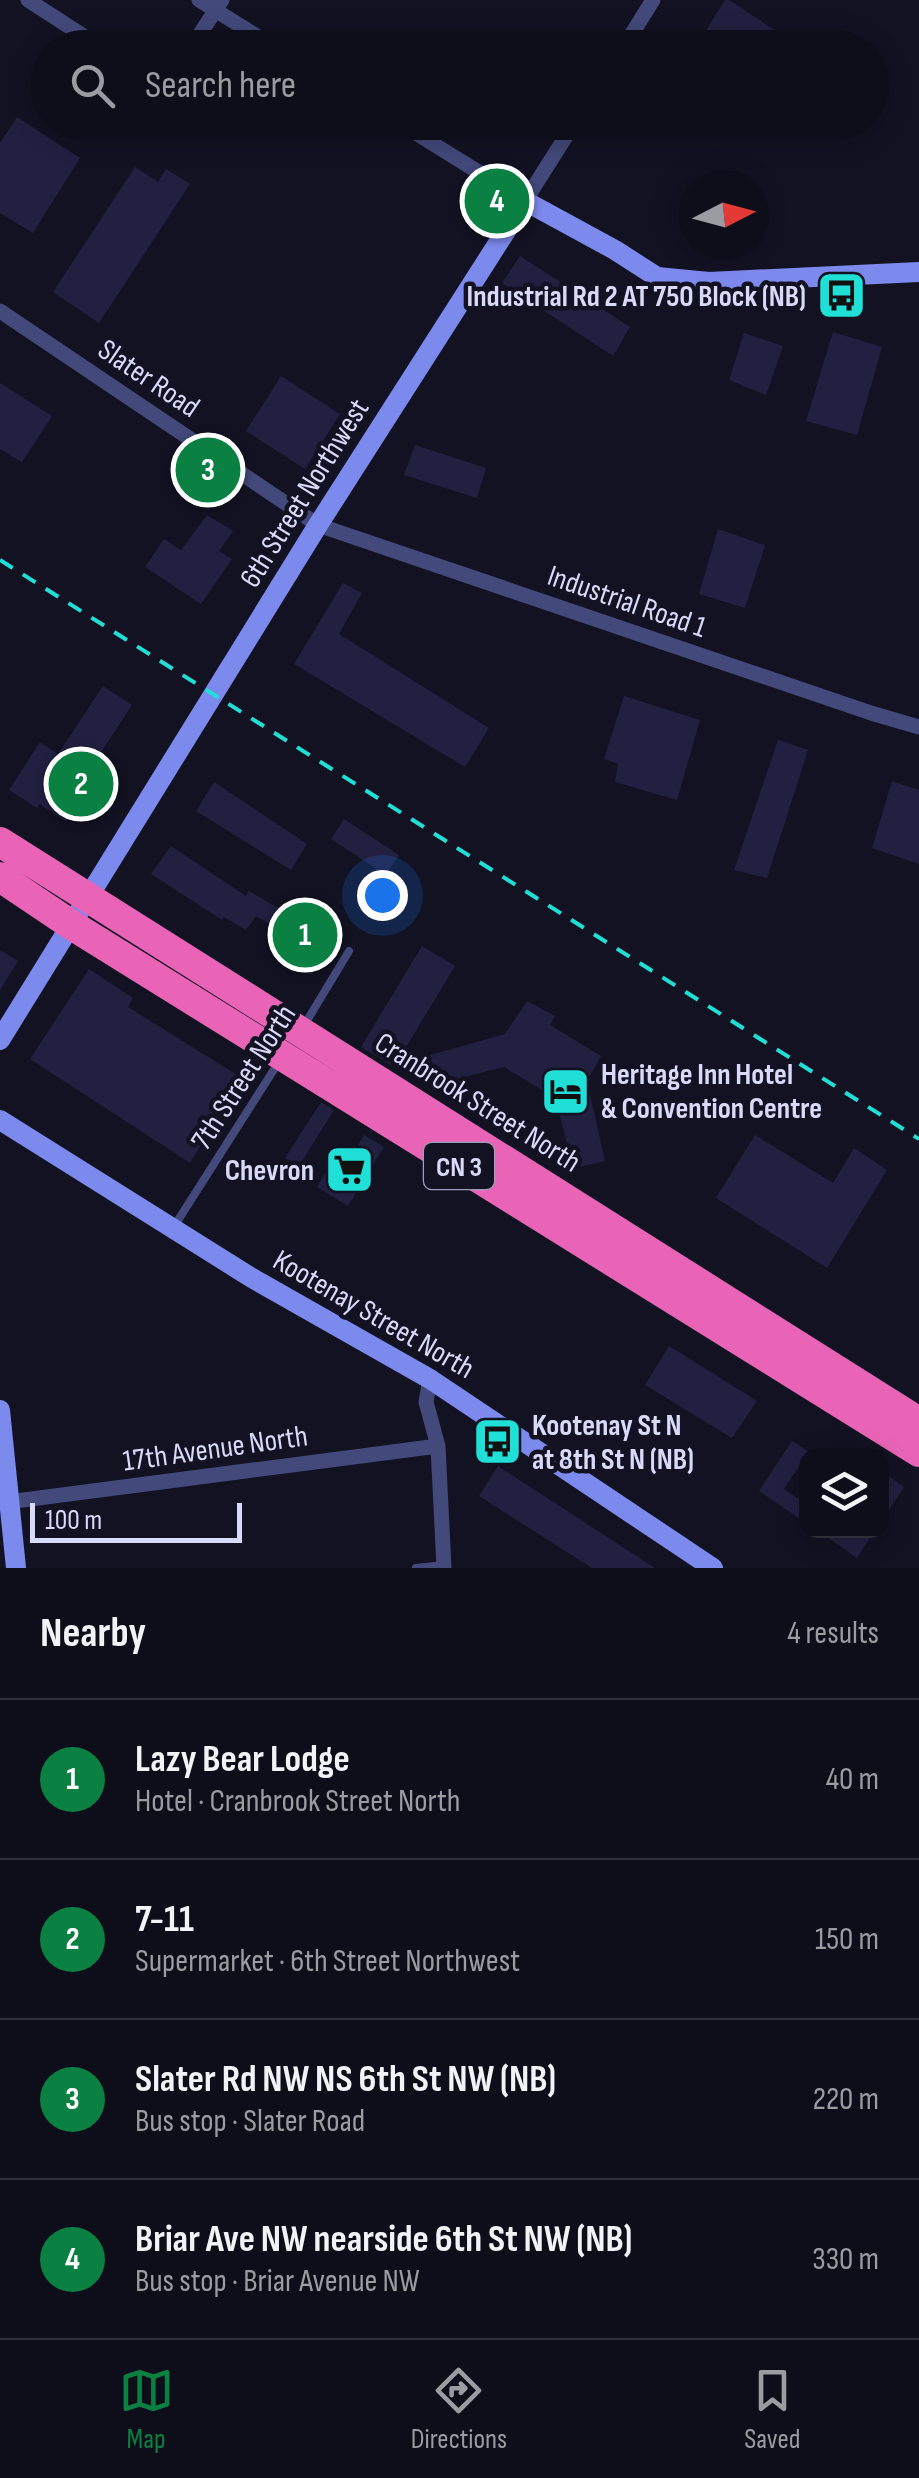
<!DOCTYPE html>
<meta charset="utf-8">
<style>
body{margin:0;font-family:"Sofia Sans Condensed",sans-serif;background:#171723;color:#f1f3f6}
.controls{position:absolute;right:30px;bottom:30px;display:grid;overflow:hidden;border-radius:20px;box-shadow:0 5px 25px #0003}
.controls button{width:90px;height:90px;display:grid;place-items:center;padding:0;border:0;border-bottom:2px solid #2e2e39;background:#0e0e1a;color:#f1f3f6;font:50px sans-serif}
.compass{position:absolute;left:679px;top:170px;width:90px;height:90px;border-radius:50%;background:#0e0e1a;box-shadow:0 5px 25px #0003;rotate:84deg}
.scale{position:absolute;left:30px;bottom:25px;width:212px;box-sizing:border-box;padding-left:10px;border:5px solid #d9dafa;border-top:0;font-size:28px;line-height:35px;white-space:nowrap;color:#d9dafa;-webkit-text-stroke:8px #121223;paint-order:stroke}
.you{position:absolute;left:382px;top:895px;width:35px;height:35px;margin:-25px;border:8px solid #fff;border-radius:50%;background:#1a73e8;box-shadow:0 0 0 15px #1a73e833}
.badge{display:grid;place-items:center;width:65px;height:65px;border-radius:50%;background:#0b8043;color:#fff;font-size:32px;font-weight:700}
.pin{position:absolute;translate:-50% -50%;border:5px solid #fff;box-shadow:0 2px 10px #0006}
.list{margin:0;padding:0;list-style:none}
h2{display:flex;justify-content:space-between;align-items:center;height:130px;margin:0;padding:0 40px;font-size:42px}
h2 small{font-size:32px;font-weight:400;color:#9b9ca2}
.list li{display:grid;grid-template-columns:65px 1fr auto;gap:30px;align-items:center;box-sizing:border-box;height:160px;padding:0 40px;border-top:2px solid #2e2e39}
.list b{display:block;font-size:38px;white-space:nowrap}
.list p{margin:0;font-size:32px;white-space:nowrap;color:#9b9ca2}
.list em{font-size:32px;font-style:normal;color:#9b9ca2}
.icon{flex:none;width:55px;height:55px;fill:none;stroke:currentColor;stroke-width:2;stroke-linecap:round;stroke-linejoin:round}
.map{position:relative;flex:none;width:919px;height:1568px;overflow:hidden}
.search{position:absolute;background:#0e0e1a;box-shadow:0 5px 25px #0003;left:30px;right:30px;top:30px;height:110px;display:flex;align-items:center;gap:25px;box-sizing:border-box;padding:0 35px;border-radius:55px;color:#9b9ca2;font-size:38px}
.sheet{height:770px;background:#0e0e1a}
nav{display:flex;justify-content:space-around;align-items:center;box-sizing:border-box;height:140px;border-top:2px solid #2e2e39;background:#0e0e1a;font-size:28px;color:#9b9ca2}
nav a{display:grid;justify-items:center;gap:5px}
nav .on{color:#0b8043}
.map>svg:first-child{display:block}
.building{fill:#222041}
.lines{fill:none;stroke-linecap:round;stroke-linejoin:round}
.lane{stroke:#43497b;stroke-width:8}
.street{stroke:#43497b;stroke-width:15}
.secondary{stroke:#7d8aed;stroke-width:20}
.highway{stroke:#e964b7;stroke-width:30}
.rail{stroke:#20dfd6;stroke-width:4;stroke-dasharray:15 12;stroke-linecap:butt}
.labels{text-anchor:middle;stroke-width:9;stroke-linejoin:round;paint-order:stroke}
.shield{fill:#121223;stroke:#9d9eba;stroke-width:2.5}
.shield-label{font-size:28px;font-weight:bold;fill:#d9dafa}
.poi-label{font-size:30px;font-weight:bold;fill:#d9dafa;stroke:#121223;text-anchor:end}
.street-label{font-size:30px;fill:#d9dafa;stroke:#121223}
</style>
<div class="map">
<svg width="919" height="1568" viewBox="0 0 919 1568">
<rect width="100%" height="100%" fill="#121223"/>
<!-- building -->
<path class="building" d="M725,0H729L802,48H695Z
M17,117L80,158L33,233L0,213V143Z
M135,167L158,182L166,169L190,184L99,323L53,292Z
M520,256L630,327L613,356L502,283Z
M833,332L882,347L857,435L806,421Z
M744,333L783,346L766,395L729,380Z
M281,376L340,414L305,469L246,431Z
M0,383L52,416L22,462L0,449Z
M415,445L486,468L477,498L404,475Z
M207,515L233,531L219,551L232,559L201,604L145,567L164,539L181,550Z
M718,529L765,545L745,608L699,594Z
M343,583L362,593L339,634L489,728L465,767L294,664Z
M103,686L132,705L88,772L95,777L66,821L39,804L37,808L9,790L40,742L58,754Z
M624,696L700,720L677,800L615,782L618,764L604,759Z
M778,740L808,750L767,878L734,870Z
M892,781L919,790V864L872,848Z
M214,782L307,844L291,870L196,811Z
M344,819L399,855L386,875L331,839Z
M171,846L246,896L249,891L332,939L311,975L293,962L304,945L256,916L246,930L224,917L222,920L151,874Z
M422,946L455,966L394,1067L361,1047Z
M0,950L18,961L0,990Z
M89,969L133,998L128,1007L242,1078L190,1163L30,1059Z
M527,1001L555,1016L550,1025L601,1056L587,1081L605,1161L574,1168L555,1098L504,1067L437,1084L430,1055L505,1034Z
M321,1102L334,1110L299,1166L285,1158Z
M364,1135L384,1147L348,1206L317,1187L342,1145L354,1152Z
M755,1135L833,1183L854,1148L887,1170L827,1268L716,1198Z
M669,1346L757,1401L732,1438L645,1385Z
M792,1441L809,1452L784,1489L806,1504V1523L759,1491Z
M498,1466L655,1568H592L479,1496Z
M890,1477L904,1487L882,1521V1491Z
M817,1530H875L857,1558Z"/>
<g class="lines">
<!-- lane -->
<path class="lane" d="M305,1024L349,951
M175,1225L280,1060
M416,1568L444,1565"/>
<!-- street -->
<path class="street" d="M28,0L102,48
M199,0L276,48
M191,48L222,0
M623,48L653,0
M398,122L525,201L575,122
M0,311L318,525L871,713L919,727
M430,1379L426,1402L438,1446L444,1568
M0,1503L438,1446"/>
<!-- secondary -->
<path class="secondary" d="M0,1040L318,525L525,201L615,250L657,277L709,282L919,272
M0,1120L252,1278L430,1379L713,1568
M0,1410L16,1568"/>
<!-- highway -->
<path class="highway" d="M0,842L919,1422
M0,877L70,924L919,1452"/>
<!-- rail -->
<path class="rail" d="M0,560L919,1139"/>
</g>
<!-- icons -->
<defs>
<symbol id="bus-square" viewBox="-11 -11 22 22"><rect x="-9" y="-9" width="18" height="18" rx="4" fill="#20dfd6" stroke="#121223"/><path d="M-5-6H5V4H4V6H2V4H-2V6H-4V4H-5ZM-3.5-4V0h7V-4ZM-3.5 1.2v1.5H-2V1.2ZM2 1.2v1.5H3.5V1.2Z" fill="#111"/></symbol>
<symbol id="hotel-square" viewBox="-11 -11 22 22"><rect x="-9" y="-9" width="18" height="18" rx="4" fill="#20dfd6" stroke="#121223"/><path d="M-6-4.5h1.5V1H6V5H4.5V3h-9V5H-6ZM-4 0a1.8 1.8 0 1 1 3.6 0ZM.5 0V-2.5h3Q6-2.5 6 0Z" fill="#111"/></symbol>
<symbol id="supermarket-square" viewBox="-11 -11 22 22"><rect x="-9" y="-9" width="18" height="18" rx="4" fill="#20dfd6" stroke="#121223"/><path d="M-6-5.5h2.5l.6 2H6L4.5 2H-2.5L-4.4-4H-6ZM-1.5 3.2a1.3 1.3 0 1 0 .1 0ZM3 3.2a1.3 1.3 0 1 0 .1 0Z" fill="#111"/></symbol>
</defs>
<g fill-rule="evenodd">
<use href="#bus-square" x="814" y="268" width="55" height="55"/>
<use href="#hotel-square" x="538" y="1064" width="55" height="55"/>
<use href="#supermarket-square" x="322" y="1142" width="55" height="55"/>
<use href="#bus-square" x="470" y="1414" width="55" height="55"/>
</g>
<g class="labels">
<!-- shield labels -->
<rect class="shield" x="424" y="1143" width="70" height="46" rx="8"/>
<g class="shield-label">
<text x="459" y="1176">CN 3</text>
</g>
<!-- poi labels -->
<g class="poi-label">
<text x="806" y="306">Industrial Rd 2 AT 750 Block (NB)</text>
<text x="601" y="1084" text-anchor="start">Heritage Inn Hotel<tspan x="601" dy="34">&amp; Convention Centre</tspan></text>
<text x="314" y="1180">Chevron</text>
<text x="532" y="1435" text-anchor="start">Kootenay St N<tspan x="532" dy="34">at 8th St N (NB)</tspan></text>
</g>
<!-- street labels -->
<g class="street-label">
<text transform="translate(149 378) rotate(34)" y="10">Slater Road</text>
<text transform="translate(304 493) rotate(-58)" y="10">6th Street Northwest</text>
<text transform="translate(627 601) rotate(19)" y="10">Industrial Road 1</text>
<text transform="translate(243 1077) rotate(-57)" y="10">7th Street North</text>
<text transform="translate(478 1102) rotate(32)" y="10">Cranbrook Street North</text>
<text transform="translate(374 1314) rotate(30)" y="10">Kootenay Street North</text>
<text transform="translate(215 1448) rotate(-8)" y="10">17th Avenue North</text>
</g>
</g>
</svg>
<div class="controls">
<button><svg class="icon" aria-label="layers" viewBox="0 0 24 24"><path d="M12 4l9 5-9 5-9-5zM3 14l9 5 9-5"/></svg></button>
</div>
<svg class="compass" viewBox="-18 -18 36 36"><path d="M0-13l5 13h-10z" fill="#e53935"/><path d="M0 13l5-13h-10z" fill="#9b9ca2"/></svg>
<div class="scale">100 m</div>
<div class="you"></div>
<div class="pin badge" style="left:305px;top:935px">1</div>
<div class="pin badge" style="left:81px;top:784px">2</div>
<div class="pin badge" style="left:208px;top:470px">3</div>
<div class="pin badge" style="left:497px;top:201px">4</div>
<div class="search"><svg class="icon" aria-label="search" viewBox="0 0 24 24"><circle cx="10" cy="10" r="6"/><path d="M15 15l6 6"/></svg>Search here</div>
</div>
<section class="sheet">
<h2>Nearby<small>4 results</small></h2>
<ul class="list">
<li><span class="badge">1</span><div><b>Lazy Bear Lodge</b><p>Hotel · Cranbrook Street North</p></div><em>40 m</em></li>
<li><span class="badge">2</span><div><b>7-11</b><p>Supermarket · 6th Street Northwest</p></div><em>150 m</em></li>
<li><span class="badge">3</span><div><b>Slater Rd NW NS 6th St NW (NB)</b><p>Bus stop · Slater Road</p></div><em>220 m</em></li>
<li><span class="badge">4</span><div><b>Briar Ave NW nearside 6th St NW (NB)</b><p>Bus stop · Briar Avenue NW</p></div><em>330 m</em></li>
</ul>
</section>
<nav>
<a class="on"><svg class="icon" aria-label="map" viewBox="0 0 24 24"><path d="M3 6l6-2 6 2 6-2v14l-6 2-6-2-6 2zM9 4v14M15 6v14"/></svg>Map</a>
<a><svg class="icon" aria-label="directions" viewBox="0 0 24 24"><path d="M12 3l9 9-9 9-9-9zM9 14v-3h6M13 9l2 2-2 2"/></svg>Directions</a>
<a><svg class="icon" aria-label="saved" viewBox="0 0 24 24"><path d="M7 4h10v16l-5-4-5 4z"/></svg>Saved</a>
</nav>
